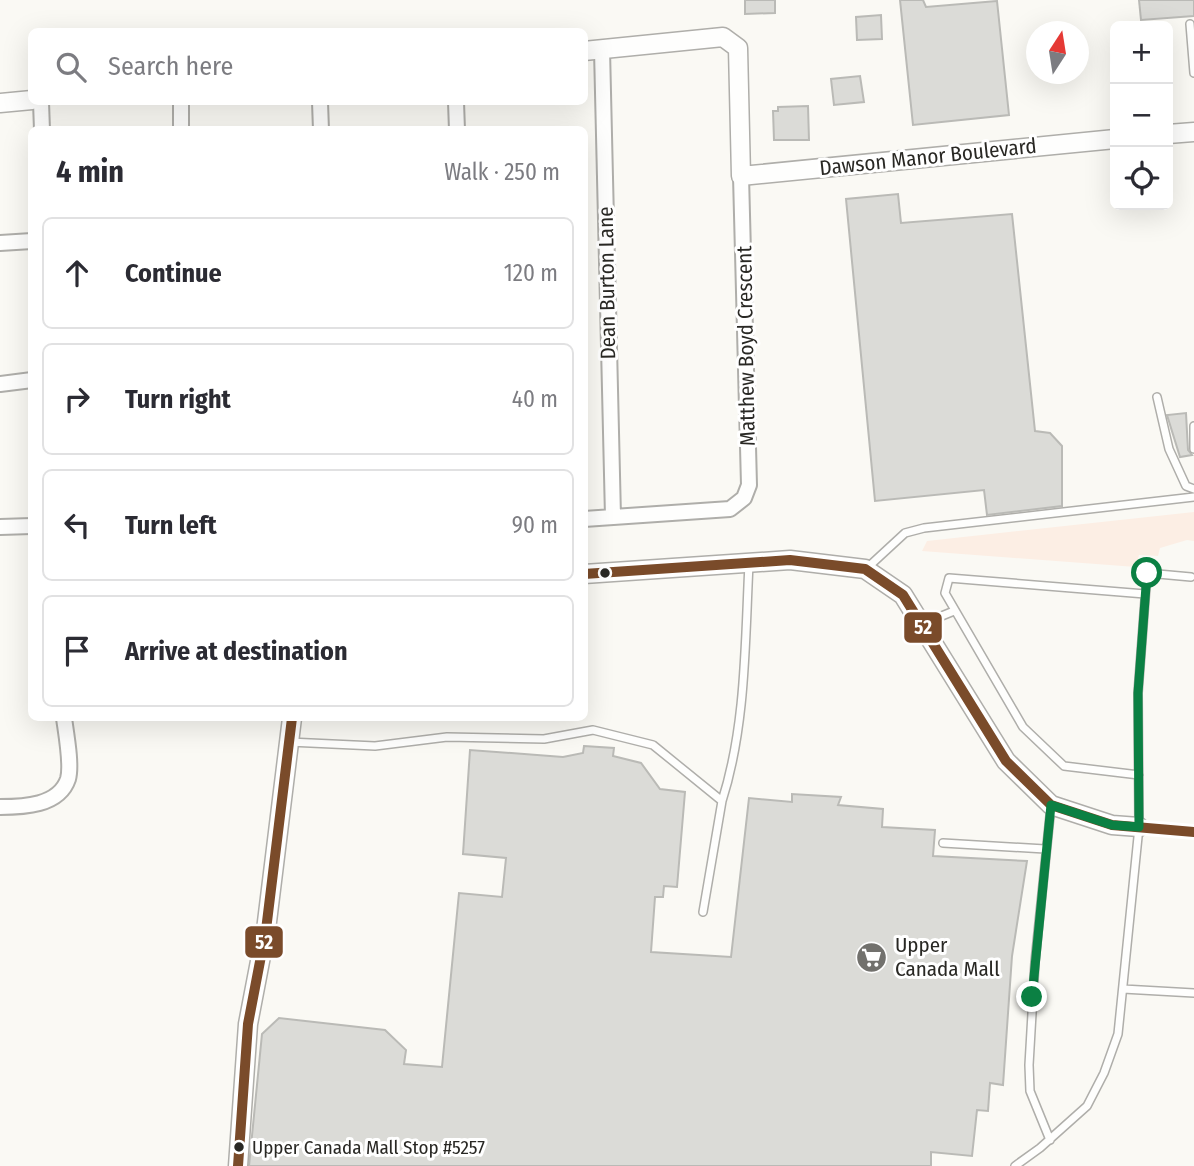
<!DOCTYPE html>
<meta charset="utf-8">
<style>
body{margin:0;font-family:"Fira Sans Condensed",sans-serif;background:#f2f2f3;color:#2b2b33}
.controls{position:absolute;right:21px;top:21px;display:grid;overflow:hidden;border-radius:10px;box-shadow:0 7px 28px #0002}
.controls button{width:63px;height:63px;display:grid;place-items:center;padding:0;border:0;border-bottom:2px solid #e1e1e2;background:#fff;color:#2b2b33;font:35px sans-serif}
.compass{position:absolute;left:1026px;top:21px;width:63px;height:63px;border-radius:50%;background:#fff;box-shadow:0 7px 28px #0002;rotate:12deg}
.stop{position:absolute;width:21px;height:21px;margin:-16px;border:5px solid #0b8043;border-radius:50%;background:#fff}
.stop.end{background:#0b8043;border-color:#fff;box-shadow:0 2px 7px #0008}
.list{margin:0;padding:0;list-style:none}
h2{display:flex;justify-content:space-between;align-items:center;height:91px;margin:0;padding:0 28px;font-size:30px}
h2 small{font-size:23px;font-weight:400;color:#7c7c81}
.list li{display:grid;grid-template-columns:46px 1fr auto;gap:21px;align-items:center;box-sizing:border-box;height:112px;margin:0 14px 14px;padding:0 14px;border:2px solid #e1e1e2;border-radius:10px}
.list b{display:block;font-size:26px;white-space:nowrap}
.list em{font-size:23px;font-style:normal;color:#7c7c81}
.icon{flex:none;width:38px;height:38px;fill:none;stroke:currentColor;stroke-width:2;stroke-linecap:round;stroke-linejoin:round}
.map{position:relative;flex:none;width:1194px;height:1166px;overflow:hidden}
.search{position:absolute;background:#fff;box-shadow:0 7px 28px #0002;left:28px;top:28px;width:560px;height:77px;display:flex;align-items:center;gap:18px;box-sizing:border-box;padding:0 24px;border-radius:10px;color:#7c7c81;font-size:26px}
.panel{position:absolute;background:#fff;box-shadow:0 7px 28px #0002;left:28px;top:126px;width:560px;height:595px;border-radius:10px}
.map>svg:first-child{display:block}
.green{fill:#fceee4}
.building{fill:#dbdbd7;stroke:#babab6;stroke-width:2}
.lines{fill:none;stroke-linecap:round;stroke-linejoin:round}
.service-casing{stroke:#afaeaa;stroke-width:10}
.minor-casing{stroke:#afaeaa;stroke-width:18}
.tertiary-casing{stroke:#afaeaa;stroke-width:21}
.service{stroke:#fefefd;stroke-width:7}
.minor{stroke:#fefefd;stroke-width:14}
.tertiary{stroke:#fefefd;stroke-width:18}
.bus-1-casing{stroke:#fff;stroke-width:16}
.bus-1{stroke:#7a4b2a;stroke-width:10}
.route{stroke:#0b8043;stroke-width:9}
.bus-dot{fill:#292824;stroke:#fff;stroke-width:2.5}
.labels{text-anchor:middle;stroke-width:6;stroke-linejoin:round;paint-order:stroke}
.bus-label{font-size:19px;fill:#292824;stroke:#fff;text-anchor:start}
.street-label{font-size:21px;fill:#292824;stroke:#fff}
.poi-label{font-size:21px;fill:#292824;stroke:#fff;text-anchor:start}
.line-badge{stroke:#fff;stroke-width:2.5}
.badge-label{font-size:19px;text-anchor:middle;font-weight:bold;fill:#fff}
</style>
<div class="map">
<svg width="1194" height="1166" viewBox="0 0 1194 1166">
<rect width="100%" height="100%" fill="#faf9f4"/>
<!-- green -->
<path class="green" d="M1194,512V541L1187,540L1160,548L1158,556L1139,555L1136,567L922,551L927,541Z"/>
<!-- building -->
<path class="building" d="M745,0H775V13L745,14Z
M900,0H923L926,7L997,1L1009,115L913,125Z
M1139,0H1194V16L1141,20Z
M881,15L882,39L857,40L856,17Z
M860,76L864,102L834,105L831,79Z
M808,106L809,140H774L773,111H778V107Z
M898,194L901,223L1012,214L1035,431L1050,433L1062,446V506L987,515L984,490L875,501L846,199Z
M1186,413L1188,450L1192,455L1180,457L1167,415Z
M584,746L614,748L613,756L641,763L660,789L685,792L677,887L664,886L663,897H655L651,952L731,957L749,798L792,802V794L841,797L838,805L883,809L882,827L935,830L933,856L1027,861L1012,956L1003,1085L990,1083L988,1111L977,1110L972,1156L931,1152V1166H249L262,1034L279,1018L385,1030L406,1050L404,1064L442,1067L459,893L502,897L506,858L463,854L470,750L563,757L583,753Z"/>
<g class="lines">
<defs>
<path id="service" d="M1190,24L1194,73
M1157,397L1169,449L1186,486L1194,489
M1194,426V449
M866,569L905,533L924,528L1194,497
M922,624L954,611
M289,742L375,746L447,737L544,739L593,730L653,745L722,801C746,726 745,642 749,564
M1139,775L1064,766L1023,727L945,593L949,578L1145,594
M943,843L1045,849
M703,912L722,801
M1123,989L1194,993
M1050,1140L1030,1091L1029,1065L1035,962L1051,806
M1015,1166L1040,1148L1087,1106L1104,1073L1118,1034L1139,827L1138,693L1147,573L1191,577"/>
<path id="minor" d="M602,50L613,517
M41,102L42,130
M181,102V130
M320,102L321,130
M456,102L457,130
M0,243L32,241
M0,384L32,380
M584,519L730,509L744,498L749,485L741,176
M0,527L32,526
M0,807C23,807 59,806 68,779C72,765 66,733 64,718"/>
<path id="tertiary" d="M584,51L723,37L738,48L741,176L1115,139
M0,103L32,100
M1168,134L1194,132
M584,574L790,560L865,569L903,595L1006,761L1051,805L1112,825L1139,827
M238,1166L248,1024L266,930L292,718"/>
</defs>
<!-- service casing -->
<use href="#service" class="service-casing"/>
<!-- minor casing -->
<use href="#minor" class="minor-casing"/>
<!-- tertiary casing -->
<use href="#tertiary" class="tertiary-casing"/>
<!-- service -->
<use href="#service" class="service"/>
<!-- minor -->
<use href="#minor" class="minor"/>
<!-- tertiary -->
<use href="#tertiary" class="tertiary"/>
<defs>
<path id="bus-1" d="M584,574L790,560L865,569L903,595L1006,761L1051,805L1112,825L1194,832
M238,1166L248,1024L266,930L292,718"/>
</defs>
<!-- bus-1 casing -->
<use href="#bus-1" class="bus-1-casing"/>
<!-- bus-1 -->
<use href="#bus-1" class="bus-1"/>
</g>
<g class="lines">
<!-- route -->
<path class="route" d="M1032,997L1051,805L1112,825L1139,827L1138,693L1147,573"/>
</g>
<!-- icons -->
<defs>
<symbol id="supermarket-disc" viewBox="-11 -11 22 22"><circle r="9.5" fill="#72716d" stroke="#fff"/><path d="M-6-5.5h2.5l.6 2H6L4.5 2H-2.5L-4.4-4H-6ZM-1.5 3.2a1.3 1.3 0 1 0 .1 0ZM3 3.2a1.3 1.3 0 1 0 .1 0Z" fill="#fff"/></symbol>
</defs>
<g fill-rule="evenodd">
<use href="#supermarket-disc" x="854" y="940" width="35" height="35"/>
</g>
<!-- markers -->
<g class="bus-dot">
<circle cx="605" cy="573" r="6"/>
<circle cx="239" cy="1147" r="6"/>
</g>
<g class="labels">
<!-- bus labels -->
<g class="bus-label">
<text x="252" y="1154">Upper Canada Mall Stop #5257</text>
</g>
<!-- street labels -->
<g class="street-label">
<text transform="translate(928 157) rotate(-6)" y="7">Dawson Manor Boulevard</text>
<text transform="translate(607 283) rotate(-91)" y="7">Dean Burton Lane</text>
<text transform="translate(746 346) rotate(-91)" y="7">Matthew Boyd Crescent</text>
</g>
<!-- poi labels -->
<g class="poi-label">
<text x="895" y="952">Upper<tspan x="895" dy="24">Canada Mall</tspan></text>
</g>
</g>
<g class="line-badge">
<rect x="903" y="611" width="40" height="33" rx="7" fill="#7a4b2a"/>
<rect x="244" y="925" width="40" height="34" rx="7" fill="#7a4b2a"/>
</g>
<g class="badge-label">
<text x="923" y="634">52</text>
<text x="264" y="949">52</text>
</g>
</svg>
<div class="controls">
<button>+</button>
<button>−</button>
<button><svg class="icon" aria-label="locate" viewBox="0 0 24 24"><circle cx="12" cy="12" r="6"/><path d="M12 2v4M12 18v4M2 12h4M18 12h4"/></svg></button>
</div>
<svg class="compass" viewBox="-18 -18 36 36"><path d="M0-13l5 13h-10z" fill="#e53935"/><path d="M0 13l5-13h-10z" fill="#7c7c81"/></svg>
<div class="stop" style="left:1147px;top:573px"></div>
<div class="stop end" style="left:1032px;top:997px"></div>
<div class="search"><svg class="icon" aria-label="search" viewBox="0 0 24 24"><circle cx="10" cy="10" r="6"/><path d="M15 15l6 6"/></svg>Search here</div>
<section class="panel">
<h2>4 min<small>Walk · 250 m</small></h2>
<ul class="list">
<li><svg class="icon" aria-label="ahead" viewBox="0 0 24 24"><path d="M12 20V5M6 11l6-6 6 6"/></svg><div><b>Continue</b></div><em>120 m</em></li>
<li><svg class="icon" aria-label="right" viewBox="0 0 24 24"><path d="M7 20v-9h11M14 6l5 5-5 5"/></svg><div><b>Turn right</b></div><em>40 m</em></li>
<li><svg class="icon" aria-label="left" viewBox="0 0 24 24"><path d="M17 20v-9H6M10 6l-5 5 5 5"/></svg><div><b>Turn left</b></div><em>90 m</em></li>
<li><svg class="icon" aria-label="arrive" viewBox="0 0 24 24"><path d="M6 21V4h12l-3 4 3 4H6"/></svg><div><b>Arrive at destination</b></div></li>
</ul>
</section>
</div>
